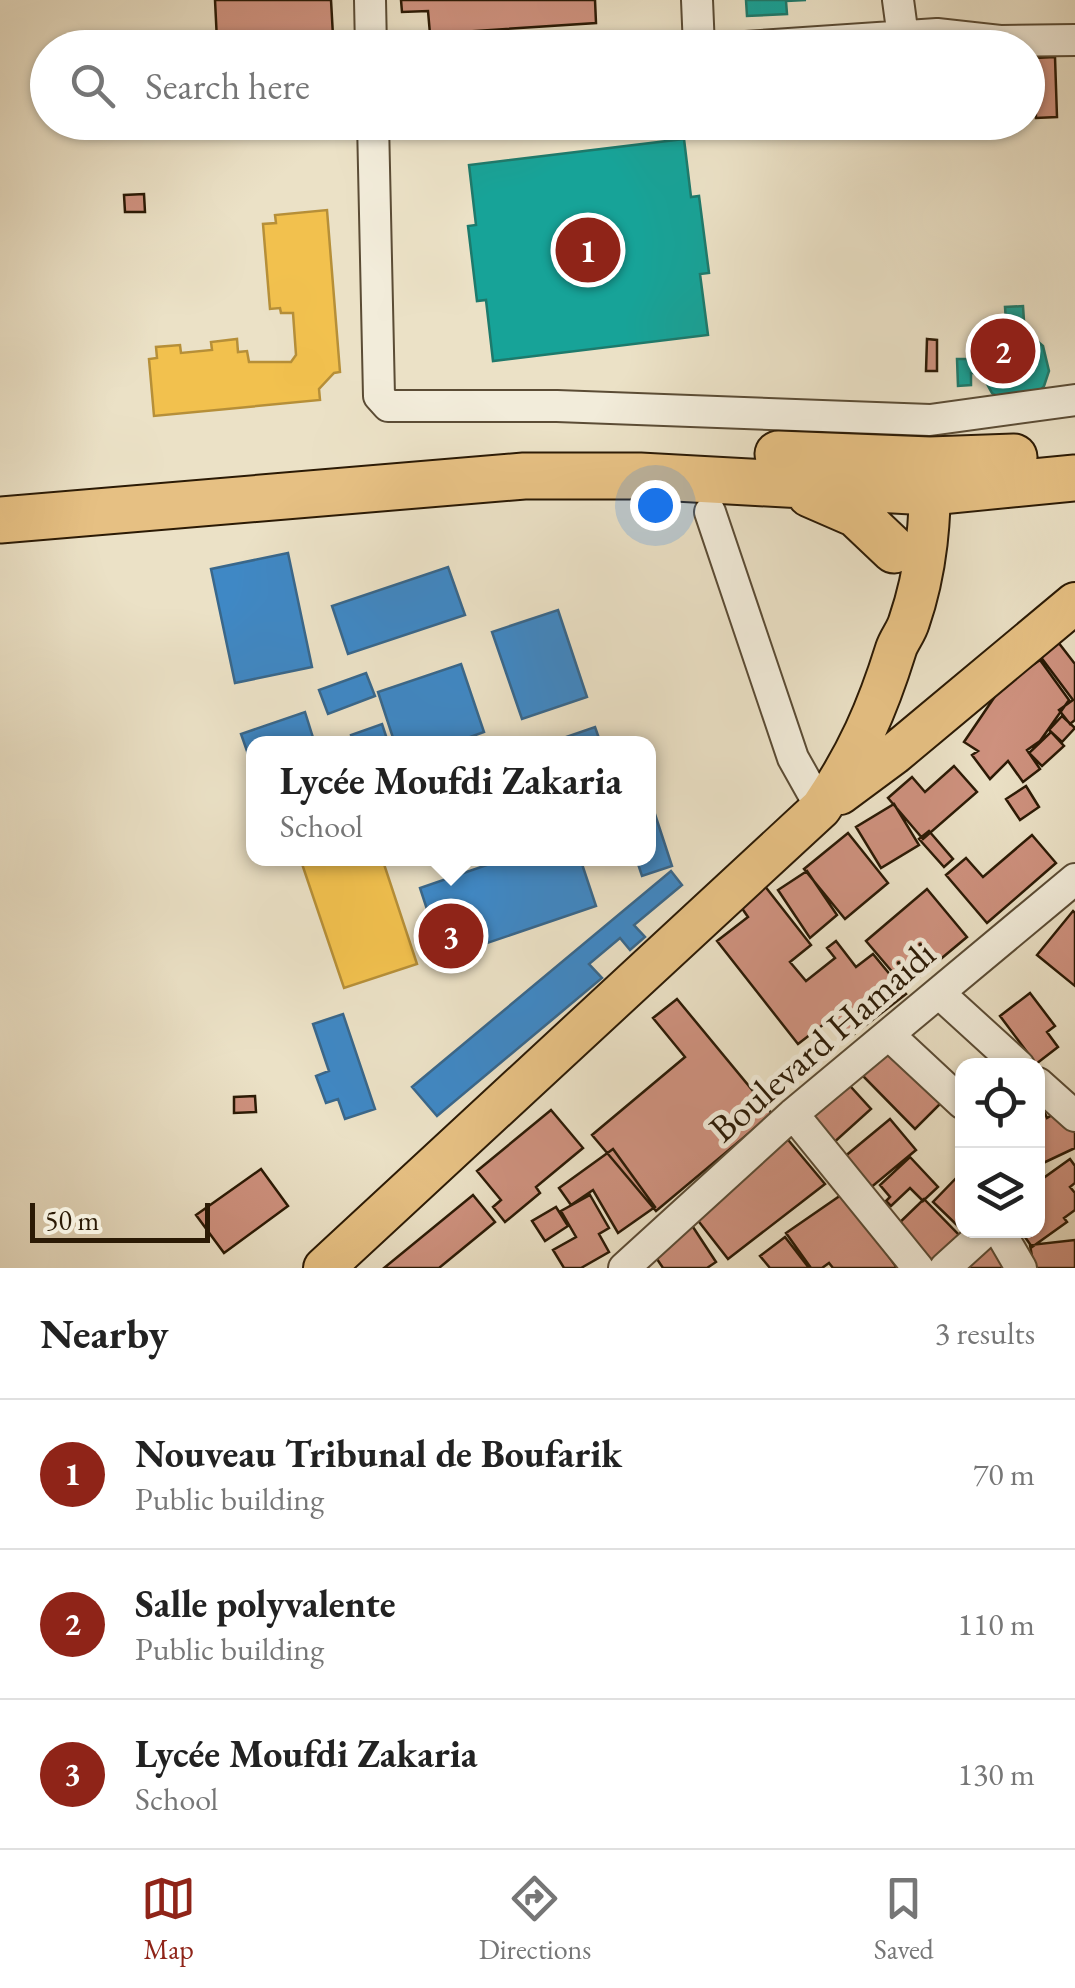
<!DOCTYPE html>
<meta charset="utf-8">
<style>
body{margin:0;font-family:"EB Garamond",serif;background:#f2f2f2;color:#222}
.controls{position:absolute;right:30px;bottom:30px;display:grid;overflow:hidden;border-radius:20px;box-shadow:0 2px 8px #0004}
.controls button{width:90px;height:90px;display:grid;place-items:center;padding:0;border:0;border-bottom:2px solid #e0e0e0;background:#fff;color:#222;font:50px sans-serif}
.scale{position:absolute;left:30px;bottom:25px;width:180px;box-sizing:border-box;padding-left:10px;border:5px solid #2b1a05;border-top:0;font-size:28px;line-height:35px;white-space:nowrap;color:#2b1a05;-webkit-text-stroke:8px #f2ecda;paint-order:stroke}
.you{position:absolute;left:655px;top:505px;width:35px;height:35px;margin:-25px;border:8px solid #fff;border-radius:50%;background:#1a73e8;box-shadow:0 0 0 15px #1a73e833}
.badge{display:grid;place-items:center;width:65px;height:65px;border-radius:50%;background:#8f2418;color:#fff;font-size:32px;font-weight:700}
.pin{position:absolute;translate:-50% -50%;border:5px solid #fff;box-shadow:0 2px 10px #0006}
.popup{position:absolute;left:246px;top:736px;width:410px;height:130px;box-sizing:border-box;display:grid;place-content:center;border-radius:20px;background:#fff;filter:drop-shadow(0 2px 8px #0005);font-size:32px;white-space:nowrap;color:#767676}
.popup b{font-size:38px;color:#222}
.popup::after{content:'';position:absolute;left:50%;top:100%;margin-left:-20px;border:20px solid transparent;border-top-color:#fff}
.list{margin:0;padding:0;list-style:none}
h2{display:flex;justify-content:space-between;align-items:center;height:130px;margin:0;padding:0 40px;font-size:42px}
h2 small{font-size:32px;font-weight:400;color:#767676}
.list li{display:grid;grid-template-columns:65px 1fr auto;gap:30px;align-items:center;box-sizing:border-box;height:150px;padding:0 40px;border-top:2px solid #e0e0e0}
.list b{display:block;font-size:38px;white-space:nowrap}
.list p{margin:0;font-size:32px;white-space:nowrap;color:#767676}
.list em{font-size:32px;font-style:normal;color:#767676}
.icon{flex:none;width:55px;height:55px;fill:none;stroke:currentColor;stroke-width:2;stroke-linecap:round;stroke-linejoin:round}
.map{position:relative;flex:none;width:1075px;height:1268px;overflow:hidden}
.search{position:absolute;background:#fff;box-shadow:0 2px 8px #0004;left:30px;right:30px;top:30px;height:110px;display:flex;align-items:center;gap:25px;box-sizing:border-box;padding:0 35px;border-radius:55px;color:#767676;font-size:38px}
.sheet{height:580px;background:#fff}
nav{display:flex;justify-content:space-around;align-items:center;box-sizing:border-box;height:140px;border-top:2px solid #e0e0e0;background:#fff;font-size:28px;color:#767676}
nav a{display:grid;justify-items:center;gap:5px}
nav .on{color:#8f2418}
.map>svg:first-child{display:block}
.homes{fill:#f2c14e;stroke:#b68f38;stroke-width:2.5}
.schools{fill:#3f88c5;stroke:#39678b;stroke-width:2.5}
.public{fill:#17a398;stroke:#1d7a6c;stroke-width:2.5}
.building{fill:#ce917e;stroke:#2b1a05;stroke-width:2.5}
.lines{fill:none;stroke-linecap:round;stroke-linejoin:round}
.minor-casing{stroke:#5b4c35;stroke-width:34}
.major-casing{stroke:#2b1a05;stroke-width:44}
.highway-casing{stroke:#2b1a05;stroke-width:49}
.minor{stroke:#f2ecda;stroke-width:30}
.major{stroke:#e6c083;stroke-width:40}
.highway{stroke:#e6c083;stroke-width:45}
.labels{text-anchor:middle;stroke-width:10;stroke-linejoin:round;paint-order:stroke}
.street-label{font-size:38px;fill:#2b1a05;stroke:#f2ecda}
</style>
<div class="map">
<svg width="1075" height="1268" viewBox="0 0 1075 1268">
<rect width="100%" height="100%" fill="#ebe1c6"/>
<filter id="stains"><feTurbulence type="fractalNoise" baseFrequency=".002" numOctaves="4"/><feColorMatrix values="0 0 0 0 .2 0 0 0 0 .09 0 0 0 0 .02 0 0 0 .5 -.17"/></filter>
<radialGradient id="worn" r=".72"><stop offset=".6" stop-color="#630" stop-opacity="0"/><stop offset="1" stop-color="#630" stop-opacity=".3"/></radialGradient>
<!-- homes -->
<path class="homes" d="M327,210L340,372L334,373L319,389L320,400L154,416L149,359L157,358L156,347L180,345L181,353L212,350L211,342L237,339L238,352L247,351L249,362H291L296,355L293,313H281L280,308L270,309L263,224L276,223L275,215Z
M300,858H382L417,964L344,988Z"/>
<!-- schools -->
<path class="schools" d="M288,553L312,667L235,683L211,569Z
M448,567L465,615L348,654L332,606Z
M558,610L587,697L522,719L492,632Z
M461,664L484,732L451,744H395L378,692Z
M366,673L375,696L328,714L319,690Z
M305,712L315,744H254V771L241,734Z
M382,724L388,742L353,744L351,735Z
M595,727L601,744H546Z
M651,802L672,866L642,876L636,858H648Z
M507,858H580L596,906L443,958L420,888Z
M671,871L682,885L634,925L645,937L630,950L620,938L589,964L602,978L437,1116L412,1087Z
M343,1014L375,1109L345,1119L338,1099L326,1103L316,1076L329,1071L313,1024Z"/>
<!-- public -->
<path class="public" d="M746,0H806L786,1L787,14L747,16Z
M684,139L691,197L699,196L709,273L700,274L708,335L493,361L486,300L477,301L468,226L476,225L469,165Z
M1023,306L1024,321H1014V333L1029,334L1043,346L1049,371L1044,386L1037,394L1002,399L992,393L981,373H971V385L958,386L957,359H973L980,337L990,328L1006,322L1005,307Z"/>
<!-- building -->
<path class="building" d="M215,0H331L333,36L217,41Z
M401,0H595L596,23L430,34L428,11L402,12Z
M1055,57L1057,117L1036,118L1034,58Z
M144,194L145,212H125L124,195Z
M927,339L937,340V371H926Z
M1058,642L1075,664V720L1070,724L1059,710L1073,700L1040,656Z
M1040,660L1069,700L1040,741L1027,750L1040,769L1023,782L1008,761L990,779L972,755L978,751L964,742L1002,686Z
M1062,716L1075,728L1062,742L1049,730Z
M1051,732L1064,746L1042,766L1029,753Z
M954,766L977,792L923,839L888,798L912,777L925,792Z
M1026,786L1039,807L1020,820L1006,799Z
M894,804L919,845L881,868L856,827Z
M929,831L953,859L944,867L919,839Z
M848,833L888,883L845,919L804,869Z
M1032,835L1056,863L987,923L946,875L966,858L983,877Z
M807,871L837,915L810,938L778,890Z
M764,885L811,945L790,962L806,981L835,958L827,948L836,941L856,967L873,954L906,994L849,1038L833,1017L798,1044L717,941L748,917L739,904Z
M927,889L967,937L906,988L866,941Z
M1073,911L1075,913V986L1037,955Z
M1030,993L1055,1026L1047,1032L1058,1047L1036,1064L1000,1016Z
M677,999L772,1114L656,1211L592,1135L685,1057L653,1018Z
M890,1045L945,1099L915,1129L861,1074Z
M841,1076L871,1109L830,1146L800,1113Z
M255,1096L256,1112L234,1113V1097Z
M1066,1107L1075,1123V1148L1039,1165L1038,1114L1044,1111L1047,1118Z
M551,1110L583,1148L536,1187L540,1193L505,1222L493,1207L501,1200L477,1171Z
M890,1119L916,1150L869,1189L843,1158Z
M784,1135L825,1184L728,1259L689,1209Z
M613,1149L655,1207L618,1233L593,1190L571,1205L559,1188Z
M910,1157L938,1187L923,1201L910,1188L891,1206L886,1201L890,1197L880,1185Z
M1070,1159L1075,1166V1183L1070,1187L1075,1193V1210L1064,1218L1067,1222L1032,1247L1020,1230H1038V1182Z
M261,1169L288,1206L224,1253L196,1215Z
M962,1172V1230L933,1202Z
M844,1193L897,1268H833L829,1263L822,1268H811L786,1233Z
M473,1195L495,1222L439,1268H384Z
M590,1195L609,1228L599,1234L609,1252L581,1268H564L553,1250L576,1237L561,1211Z
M924,1199L960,1236L931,1263L896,1226Z
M556,1207L568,1226L545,1241L532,1221Z
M691,1224L716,1262L707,1268H663L651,1250Z
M785,1237L809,1268H770L760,1256Z
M991,1240L1014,1268H965Z
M1075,1240V1268H1034L1030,1245Z"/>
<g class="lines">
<defs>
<path id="minor" d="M370,0L371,48
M697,0L699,48
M898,0L903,37
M730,48L937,34L1000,41L1075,40
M373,122L379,396L388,406H557L930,420L1075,400
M710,512L793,758L821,808
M939,993L1019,1066
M889,1035L962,1103
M1038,1083L1075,1116
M793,1114L918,1268
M995,1230L1000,1232L1021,1268
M624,1268L793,1114L1075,879
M945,1268L987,1230"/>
<path id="major" d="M840,794L894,754L1075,603
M324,1268L821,808C857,755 877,710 896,649C899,640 906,632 909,622C927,570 931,517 930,462"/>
<path id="highway" d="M778,454L930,460L1014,457
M810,494L856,514L894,550
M0,520L524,476H640L930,492L1075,478"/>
</defs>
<!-- minor casing -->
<use href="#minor" class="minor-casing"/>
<!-- major casing -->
<use href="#major" class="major-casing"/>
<!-- highway casing -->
<use href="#highway" class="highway-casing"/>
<!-- minor -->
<use href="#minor" class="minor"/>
<!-- major -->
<use href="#major" class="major"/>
<!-- highway -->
<use href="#highway" class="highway"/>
</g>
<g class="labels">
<!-- street labels -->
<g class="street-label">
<text transform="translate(822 1041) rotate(-41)" y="13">Boulevard Hamaidi</text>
</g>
</g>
<rect width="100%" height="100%" filter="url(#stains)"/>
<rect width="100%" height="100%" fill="url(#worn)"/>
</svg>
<div class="controls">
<button><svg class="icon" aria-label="locate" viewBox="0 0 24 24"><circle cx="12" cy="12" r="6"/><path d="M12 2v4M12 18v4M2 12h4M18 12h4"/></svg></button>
<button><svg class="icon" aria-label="layers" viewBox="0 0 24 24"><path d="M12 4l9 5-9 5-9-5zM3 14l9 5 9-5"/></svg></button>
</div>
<div class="scale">50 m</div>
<div class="you"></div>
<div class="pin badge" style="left:588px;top:250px">1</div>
<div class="pin badge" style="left:1003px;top:351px">2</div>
<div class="pin badge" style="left:451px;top:936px">3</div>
<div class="popup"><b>Lycée Moufdi Zakaria</b>School</div>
<div class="search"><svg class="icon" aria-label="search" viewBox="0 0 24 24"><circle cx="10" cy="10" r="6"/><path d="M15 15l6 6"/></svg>Search here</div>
</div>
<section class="sheet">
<h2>Nearby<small>3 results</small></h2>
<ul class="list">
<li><span class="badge">1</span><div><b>Nouveau Tribunal de Boufarik</b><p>Public building</p></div><em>70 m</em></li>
<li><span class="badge">2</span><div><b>Salle polyvalente</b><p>Public building</p></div><em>110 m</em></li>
<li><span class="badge">3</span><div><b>Lycée Moufdi Zakaria</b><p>School</p></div><em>130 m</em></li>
</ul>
</section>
<nav>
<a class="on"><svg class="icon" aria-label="map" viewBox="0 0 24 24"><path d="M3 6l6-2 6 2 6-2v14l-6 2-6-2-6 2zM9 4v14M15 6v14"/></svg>Map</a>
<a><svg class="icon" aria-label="directions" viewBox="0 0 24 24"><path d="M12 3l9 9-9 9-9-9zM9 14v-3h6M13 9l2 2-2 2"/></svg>Directions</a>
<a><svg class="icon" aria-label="saved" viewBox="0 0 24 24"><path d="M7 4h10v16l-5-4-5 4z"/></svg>Saved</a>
</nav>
